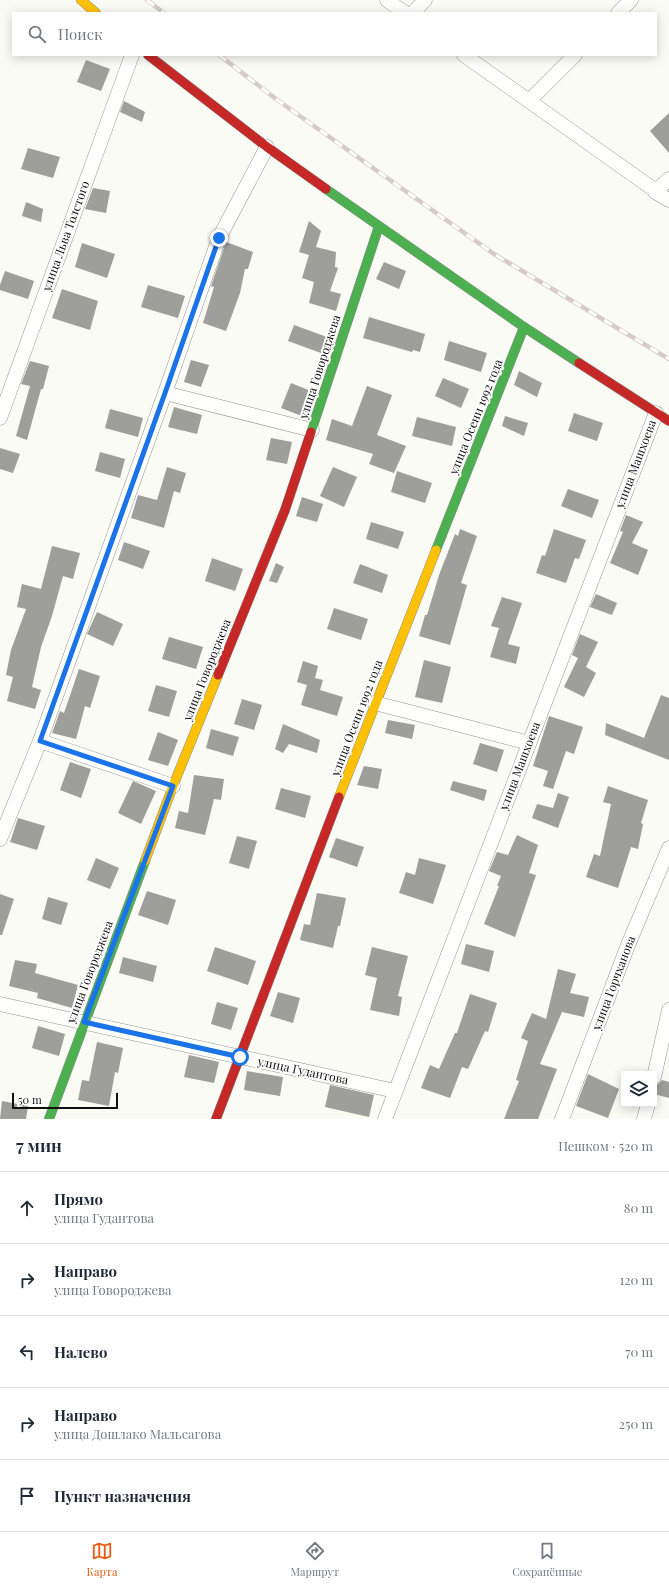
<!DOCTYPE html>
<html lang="ru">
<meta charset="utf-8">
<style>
body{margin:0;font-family:"Playfair Display",serif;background:#f2f2f3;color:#1f2937}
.controls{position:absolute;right:12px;bottom:12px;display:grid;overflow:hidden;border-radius:0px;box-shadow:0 2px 10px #0003}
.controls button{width:36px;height:36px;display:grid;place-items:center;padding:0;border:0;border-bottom:1px solid #e0e1e3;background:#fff;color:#1f2937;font:20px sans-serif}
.scale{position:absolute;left:12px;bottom:10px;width:106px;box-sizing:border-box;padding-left:4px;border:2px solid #0f0f0f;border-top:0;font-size:11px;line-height:14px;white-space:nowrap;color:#0f0f0f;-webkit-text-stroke:3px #fff;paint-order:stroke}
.stop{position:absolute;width:12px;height:12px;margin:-9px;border:3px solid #1a73e8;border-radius:50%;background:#fff}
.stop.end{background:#1a73e8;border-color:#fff;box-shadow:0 1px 4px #0008}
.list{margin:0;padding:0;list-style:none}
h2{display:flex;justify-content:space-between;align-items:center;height:52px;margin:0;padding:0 16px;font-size:17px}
h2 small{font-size:13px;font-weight:400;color:#747a83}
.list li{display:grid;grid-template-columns:26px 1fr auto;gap:12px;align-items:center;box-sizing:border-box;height:72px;padding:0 16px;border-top:1px solid #e0e1e3}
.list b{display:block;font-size:15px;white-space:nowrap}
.list p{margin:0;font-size:13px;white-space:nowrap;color:#747a83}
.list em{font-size:13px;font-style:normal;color:#747a83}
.icon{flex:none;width:22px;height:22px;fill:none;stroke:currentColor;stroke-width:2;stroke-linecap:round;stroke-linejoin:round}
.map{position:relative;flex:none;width:669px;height:1119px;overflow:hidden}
.search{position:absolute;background:#fff;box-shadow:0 2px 10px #0003;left:12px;right:12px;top:12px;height:44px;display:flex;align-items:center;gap:10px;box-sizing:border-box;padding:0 14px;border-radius:0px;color:#747a83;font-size:15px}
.sheet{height:412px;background:#fff}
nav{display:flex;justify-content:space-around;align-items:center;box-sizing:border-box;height:56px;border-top:1px solid #e0e1e3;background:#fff;font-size:11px;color:#747a83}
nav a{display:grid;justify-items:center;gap:2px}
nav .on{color:#ea580c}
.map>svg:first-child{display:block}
.building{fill:#9e9e9a}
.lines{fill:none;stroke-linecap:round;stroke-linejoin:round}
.street-casing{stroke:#959592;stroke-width:15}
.fast-casing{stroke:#8b8c89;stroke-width:10}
.slow-casing{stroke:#8b8c89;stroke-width:10}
.jam-casing{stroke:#8b8c89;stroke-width:10}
.street{stroke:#fefefd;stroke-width:14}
.fast{stroke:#4caf50;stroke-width:9}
.slow{stroke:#ffc107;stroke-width:9}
.jam{stroke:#c62828;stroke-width:9}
.rail-casing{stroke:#d7cbc5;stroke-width:4.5}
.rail{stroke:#fff;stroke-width:3;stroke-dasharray:9;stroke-linecap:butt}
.route{stroke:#1a73e8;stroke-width:5}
.labels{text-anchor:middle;stroke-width:4;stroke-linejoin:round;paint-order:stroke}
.street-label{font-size:12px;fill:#0f0f0f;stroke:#fff}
</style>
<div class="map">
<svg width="669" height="1119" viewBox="0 0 669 1119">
<rect width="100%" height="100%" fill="#fafbf4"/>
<!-- building -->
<path class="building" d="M86,60L110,69L101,91L77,82Z
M124,101L145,112L142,122L120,112Z
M669,113V153L650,131Z
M28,148L60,157L53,178L21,169Z
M93,188L110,191L106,213L85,209Z
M26,202L43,209L41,222L22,216Z
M309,221L321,231L316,247L336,252L335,267L338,268L330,291L341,294L336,311L309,303L314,282L302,278L309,255L299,252Z
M226,242L253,252L248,269H245L240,293L226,331L203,323L214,287L211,286Z
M82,243L115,254L107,278L75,267Z
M384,262L406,271L399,289L376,279Z
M5,271L34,281L28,299L0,290V285Z
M148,285L185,296L178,318L141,307Z
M62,289L98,301L90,330L52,318Z
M369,317L425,334L420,352L413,350L412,352L363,338Z
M294,325L327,337L321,353L288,341Z
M449,341L487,353L481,372L444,360Z
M191,360L209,365L201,387L184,382Z
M30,361L49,366L43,389H41L27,440L16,436L30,386L21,384Z
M519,371L542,383L537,397L514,385Z
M443,378L469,389L461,408L435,396Z
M291,383L311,391L302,416L281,408Z
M367,386L392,395L377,435L406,446L394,473L369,464L373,454L326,440L332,419L352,426Z
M174,407L202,415L197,434L168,427Z
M110,409L143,418L138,437L105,428Z
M574,413L603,423L597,441L568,431Z
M505,416L528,423L524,436L502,426Z
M417,417L456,427L452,446L412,436Z
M271,438L292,442L287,464L266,460Z
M0,448L20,454L13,473L0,469Z
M100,452L125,459L120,478L95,471Z
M167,467L186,473L180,493L174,491L164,528L131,518L138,495L157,500Z
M333,467L357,477L344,507L320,496Z
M397,471L432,483L425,503L391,492Z
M568,489L599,500L592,518L561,506Z
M302,497L323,504L317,522L296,516Z
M626,515L643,522L632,543L648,550L638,575L610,563L623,532L620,531Z
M371,522L404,532L398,549L366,539Z
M460,529L477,536L461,583L467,585L450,645L419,636L425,615H427L439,575L455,534L458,536Z
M554,529L586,540L579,559L575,558L566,583L536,573L542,555L545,556Z
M124,542L150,551L143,569L118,560Z
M52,546L80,553L73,579L63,576L52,616L41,647L32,687L41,690L35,709L7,701L13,677L6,675L11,650L26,609L17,607L22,584L41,589Z
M212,558L243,569L235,591L205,581Z
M276,563L284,567L277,583L269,581Z
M360,564L388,575L382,593L353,583Z
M596,594L617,603L612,615L590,607Z
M502,597L522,603L508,644L520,647L516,664L490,657L499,628L491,626Z
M334,608L368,619L361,640L327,629Z
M97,612L123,624L113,646L87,634Z
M580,634L598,642L586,667L596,673L584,697L564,687L578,658L572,655Z
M169,637L203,647L196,669L162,659Z
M424,660L451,667L442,703L415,697Z
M303,661L318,666L315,678L323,680L320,690L343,697L337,716L301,705L307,685L297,682Z
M79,669L100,676L90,708L85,706L76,739L52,733L60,711L64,713Z
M156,685L177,691L169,717L148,711Z
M661,695L669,698V760L605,735L606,723L644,738Z
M242,699L262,705L254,730L234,724Z
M549,716L583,727L574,754L566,751L553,789L543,786L548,771L533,766Z
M388,720L415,725L412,739L385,733Z
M283,724L320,740L317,753L289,744L283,753L275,749Z
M211,729L239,737L233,756L206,748Z
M158,732L178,740L168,766L148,760Z
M480,743L504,750L497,772L473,764Z
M70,762L91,769L81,798L60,790Z
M364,766L382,769L378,789L357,785Z
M194,775L224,779L221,800L214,799L205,835L175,828L179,811L188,813Z
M133,781L156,791L141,824L118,813Z
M453,781L487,790L484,801L450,790Z
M608,786L648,800L641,823L643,824L638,849L631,847L618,888L586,877L594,854L600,856L611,804L603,802Z
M281,788L311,796L305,818L275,809Z
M558,793L569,797L558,828L532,818L537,804L553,808Z
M18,818L45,826L37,850L10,842Z
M517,835L538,845L529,873L536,875L515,937L484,924L499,886H497L501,876L489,871L497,852L508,855Z
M237,836L257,841L249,869L229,863Z
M336,838L364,847L357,867L329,857Z
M96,858L119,868L110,889L87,880Z
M419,858L446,865L433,904L399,893L406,872L415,875Z
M147,891L176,900L168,925L138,915Z
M317,893L346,898L340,926H338L333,948L300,940L304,924L310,925Z
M0,894L14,899L2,935H0Z
M48,897L68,903L61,925L42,919Z
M466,944L494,951L489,972L461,964Z
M215,947L256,961L248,985L207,971Z
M372,947L408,956L398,996L402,997L399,1016L370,1010L377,978L365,975Z
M123,957L157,966L153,982L119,973Z
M15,960L37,964L35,973L78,985L72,1008L37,998L38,993L9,986Z
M558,969L576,974L570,993L589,997L584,1017L562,1012L540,1064L557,1069L538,1119H504L519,1081L516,1080L528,1041L521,1038L532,1013L546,1019Z
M278,992L300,998L293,1023L270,1016Z
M470,994L497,1003L488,1032L485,1031L468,1069L462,1067L450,1098L421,1088L430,1065L439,1069L455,1033H457Z
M217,1002L238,1008L231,1030L211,1024Z
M38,1026L65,1034L59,1056L32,1048Z
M97,1042L123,1048L118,1073L115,1072L109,1106L78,1100L82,1080L89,1081Z
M189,1055L219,1062L214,1083L184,1077Z
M247,1071L283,1077L280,1096L244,1090Z
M588,1074L619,1089L608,1118L576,1106Z
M662,1080L669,1082V1098L654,1094L657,1085Z
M330,1085L374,1095L369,1117L325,1107Z
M2,1101L28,1106L26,1119H0Z"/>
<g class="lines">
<defs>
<path id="street" d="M387,0L405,13
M413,13L425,0
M618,13L631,0
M464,55L656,191
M529,101L575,55
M669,179L655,192L669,200
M165,393L312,430
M0,418L132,55
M375,703L529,743
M40,741L173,786
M0,839L40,741L165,393L219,238L267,147
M0,1004L395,1091
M654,1077L669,1010
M385,1119L656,413
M562,1119L628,945L669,848
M644,1119L648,1104"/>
<path id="fast" d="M326,189L524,327L579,363
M311,432L379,226
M436,550L524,327
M49,1119L145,861"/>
<path id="slow" d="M81,0L96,13
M339,797L436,550
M145,861L173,786L218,675"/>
<path id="jam" d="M148,55L267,147L326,189
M579,363L669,421
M218,675L285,510L311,432
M216,1119L339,797"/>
</defs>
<!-- street casing -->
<use href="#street" class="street-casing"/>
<!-- fast casing -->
<use href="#fast" class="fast-casing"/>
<!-- slow casing -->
<use href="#slow" class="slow-casing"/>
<!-- jam casing -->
<use href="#jam" class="jam-casing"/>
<!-- street -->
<use href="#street" class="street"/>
<!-- fast -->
<use href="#fast" class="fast"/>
<!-- slow -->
<use href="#slow" class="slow"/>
<!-- jam -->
<use href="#jam" class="jam"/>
<defs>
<path id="rail" d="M147,0L164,13
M219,55L276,99L494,254L669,359"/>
</defs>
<!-- rail casing -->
<use href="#rail" class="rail-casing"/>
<!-- rail -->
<use href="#rail" class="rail"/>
</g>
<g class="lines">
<!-- route -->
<path class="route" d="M219,238L165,393L40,741L173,786L84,1022L240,1057"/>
</g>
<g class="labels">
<!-- street labels -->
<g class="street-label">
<text transform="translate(66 236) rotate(-70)" y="4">улица Льва Толстого</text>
<text transform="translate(320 367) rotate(-72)" y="4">улица Говороджева</text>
<text transform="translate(476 417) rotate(-68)" y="4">улица Осени 1992 года</text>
<text transform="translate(636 464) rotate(-69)" y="4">улица Машхоева</text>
<text transform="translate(207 670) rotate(-68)" y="4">улица Говороджева</text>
<text transform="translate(357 718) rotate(-69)" y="4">улица Осени 1992 года</text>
<text transform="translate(520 766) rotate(-69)" y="4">улица Машхоева</text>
<text transform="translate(90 972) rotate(-69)" y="4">улица Говороджева</text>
<text transform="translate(614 983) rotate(-69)" y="4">улица Горчханова</text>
<text transform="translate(303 1071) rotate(12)" y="4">улица Гудантова</text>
</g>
</g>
</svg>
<div class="controls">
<button><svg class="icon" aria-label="layers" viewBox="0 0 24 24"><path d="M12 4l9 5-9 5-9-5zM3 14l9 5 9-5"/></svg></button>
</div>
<div class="scale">50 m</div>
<div class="stop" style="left:240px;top:1057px"></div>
<div class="stop end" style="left:219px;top:238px"></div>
<div class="search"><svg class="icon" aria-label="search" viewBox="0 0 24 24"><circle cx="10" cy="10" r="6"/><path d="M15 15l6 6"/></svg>Поиск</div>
</div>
<section class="sheet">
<h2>7 мин<small>Пешком · 520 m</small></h2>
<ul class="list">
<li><svg class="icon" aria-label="ahead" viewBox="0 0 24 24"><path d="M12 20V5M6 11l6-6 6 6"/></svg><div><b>Прямо</b><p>улица Гудантова</p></div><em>80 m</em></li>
<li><svg class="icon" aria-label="right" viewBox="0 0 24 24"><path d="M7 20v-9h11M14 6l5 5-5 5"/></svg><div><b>Направо</b><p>улица Говороджева</p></div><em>120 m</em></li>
<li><svg class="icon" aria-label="left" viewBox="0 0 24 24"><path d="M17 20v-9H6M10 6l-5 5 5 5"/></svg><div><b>Налево</b></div><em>70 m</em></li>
<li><svg class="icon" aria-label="right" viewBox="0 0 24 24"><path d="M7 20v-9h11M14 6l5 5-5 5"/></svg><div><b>Направо</b><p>улица Дошлако Мальсагова</p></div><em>250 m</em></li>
<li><svg class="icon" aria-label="arrive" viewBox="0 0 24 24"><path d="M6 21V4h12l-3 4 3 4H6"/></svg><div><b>Пункт назначения</b></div></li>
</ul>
</section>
<nav>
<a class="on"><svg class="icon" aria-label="map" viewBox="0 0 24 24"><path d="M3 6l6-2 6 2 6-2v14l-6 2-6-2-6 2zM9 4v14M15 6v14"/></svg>Карта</a>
<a><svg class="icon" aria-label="directions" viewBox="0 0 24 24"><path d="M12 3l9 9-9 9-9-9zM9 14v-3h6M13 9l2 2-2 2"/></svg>Маршрут</a>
<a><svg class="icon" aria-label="saved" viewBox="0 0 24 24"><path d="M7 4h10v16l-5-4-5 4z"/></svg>Сохранённые</a>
</nav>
